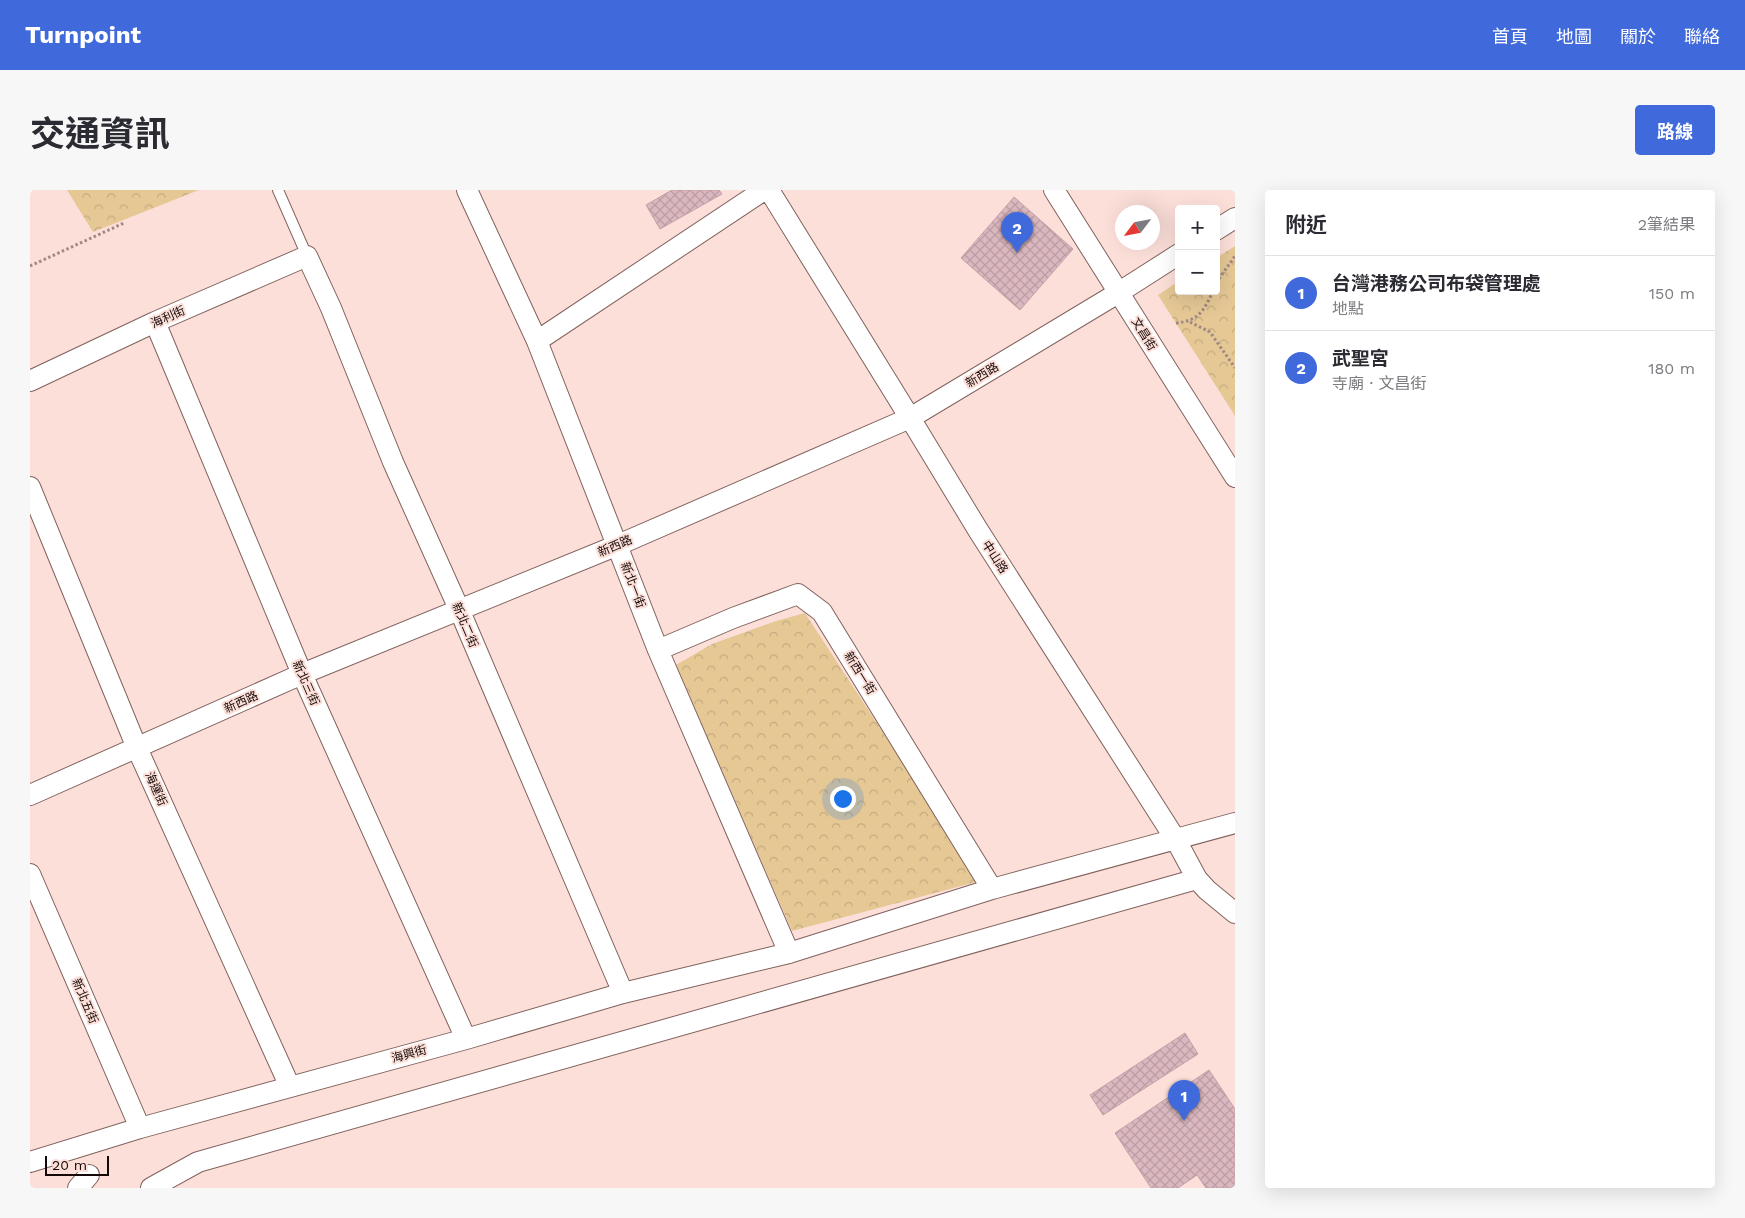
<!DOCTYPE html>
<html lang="zh-TW">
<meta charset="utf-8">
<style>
body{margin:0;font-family:"Work Sans","Noto Sans TC",sans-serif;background:#f7f7f7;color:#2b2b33}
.controls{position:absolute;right:15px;top:15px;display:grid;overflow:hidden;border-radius:5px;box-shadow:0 5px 20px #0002}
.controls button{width:45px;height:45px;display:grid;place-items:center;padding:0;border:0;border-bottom:1px solid #e1e1e2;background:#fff;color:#2b2b33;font:25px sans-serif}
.compass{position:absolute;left:1085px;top:15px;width:45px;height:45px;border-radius:50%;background:#fff;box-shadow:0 5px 20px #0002;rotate:238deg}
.scale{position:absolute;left:15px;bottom:12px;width:64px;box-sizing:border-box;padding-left:5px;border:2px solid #140907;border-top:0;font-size:14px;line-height:18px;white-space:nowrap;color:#140907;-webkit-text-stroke:4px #fcdfd9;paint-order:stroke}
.you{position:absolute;left:812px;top:608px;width:18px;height:18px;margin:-12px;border:4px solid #fff;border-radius:50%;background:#1a73e8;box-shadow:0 0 0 8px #1a73e833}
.badge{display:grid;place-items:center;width:32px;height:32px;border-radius:50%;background:#406adc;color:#fff;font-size:16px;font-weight:700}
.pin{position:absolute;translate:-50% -41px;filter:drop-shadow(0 1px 2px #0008)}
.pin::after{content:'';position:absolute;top:26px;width:18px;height:15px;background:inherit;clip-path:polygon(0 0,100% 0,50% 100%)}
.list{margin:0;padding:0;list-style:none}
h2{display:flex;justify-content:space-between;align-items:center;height:65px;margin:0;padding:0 20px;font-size:21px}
h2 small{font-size:16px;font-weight:400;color:#7c7c81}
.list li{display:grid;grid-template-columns:32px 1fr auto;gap:15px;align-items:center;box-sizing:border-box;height:75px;padding:0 20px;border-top:1px solid #e1e1e2}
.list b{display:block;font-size:19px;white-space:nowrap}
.list p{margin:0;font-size:16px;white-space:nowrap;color:#7c7c81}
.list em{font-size:16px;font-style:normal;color:#7c7c81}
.map{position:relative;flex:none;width:1205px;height:998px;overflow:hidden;border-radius:5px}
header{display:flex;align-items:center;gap:30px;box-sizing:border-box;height:70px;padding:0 25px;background:#406adc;color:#fff}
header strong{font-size:24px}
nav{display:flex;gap:28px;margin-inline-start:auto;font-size:18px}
.intro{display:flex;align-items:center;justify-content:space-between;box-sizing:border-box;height:120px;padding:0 30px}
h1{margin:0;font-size:35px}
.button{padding:12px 22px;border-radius:5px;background:#406adc;color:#fff;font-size:18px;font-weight:700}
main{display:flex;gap:30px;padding:0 30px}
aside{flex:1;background:#fff;border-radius:5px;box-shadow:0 5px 20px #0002}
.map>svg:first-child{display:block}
.park{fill:url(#park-crowns)}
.building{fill:url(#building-cross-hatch);stroke:#c4a1a8}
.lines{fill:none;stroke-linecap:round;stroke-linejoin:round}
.service-casing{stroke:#81625d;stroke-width:12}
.minor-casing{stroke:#81625d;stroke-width:22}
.path{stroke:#9e8984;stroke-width:3;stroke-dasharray:2.5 2.5;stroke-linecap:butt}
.service{stroke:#fff;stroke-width:10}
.minor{stroke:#fff;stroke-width:20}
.labels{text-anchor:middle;stroke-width:4;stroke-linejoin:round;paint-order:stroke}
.street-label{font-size:12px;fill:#140907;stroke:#fcdfd9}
</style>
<header>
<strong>Turnpoint</strong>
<nav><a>首頁</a><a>地圖</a><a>關於</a><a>聯絡</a></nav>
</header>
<div class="intro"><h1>交通資訊</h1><a class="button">路線</a></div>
<main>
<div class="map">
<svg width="1205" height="998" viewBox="0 0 1205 998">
<defs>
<pattern id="park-crowns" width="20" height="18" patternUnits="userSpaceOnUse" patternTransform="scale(1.25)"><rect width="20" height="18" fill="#e6c895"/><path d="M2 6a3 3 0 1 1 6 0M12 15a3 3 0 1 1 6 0" fill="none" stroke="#c4aa7f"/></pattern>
<pattern id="building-cross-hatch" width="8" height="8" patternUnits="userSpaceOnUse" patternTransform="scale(1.25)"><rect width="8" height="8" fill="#dbb8bf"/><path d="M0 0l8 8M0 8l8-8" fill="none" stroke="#bb9da3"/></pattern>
</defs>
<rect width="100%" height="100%" fill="#fcdfd9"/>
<!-- park -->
<path class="park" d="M37,0H169L63,42Z
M1205,56V226L1128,105L1149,91V101H1186V68Z
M775,423L950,691L762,741L646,475L682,454L746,431Z"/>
<!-- building -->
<path class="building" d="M642,0H689L692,4L630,39L616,15Z
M984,7L1043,59L990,120L931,68Z
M1155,843L1168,864L1073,925L1060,905Z
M1179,880L1205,919V998H1176L1167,985L1148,998H1121L1085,943Z"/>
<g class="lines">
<defs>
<path id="service" d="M248,0L277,66"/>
<path id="minor" d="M437,0L507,151L628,460L759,763
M739,0L880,228L948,340L1146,650L1167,689L1177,700L1205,723
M1024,0L1205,287
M1186,40L1205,28
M125,132L272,484L436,849
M507,151L734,0
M0,191L125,132L277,66L301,118L363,272L429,419L593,803
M0,297L107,558L260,897
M628,460L703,428L768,404L792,422L962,699
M0,605L272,484L588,355L880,228L1088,103L1149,64
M0,684L110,938
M0,972L110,938L436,849L593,803L759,763L962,699L1205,633
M48,998L59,985
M121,998L168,972L1167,689"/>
</defs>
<!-- service casing -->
<use href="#service" class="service-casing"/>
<!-- minor casing -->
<use href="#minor" class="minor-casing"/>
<!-- path -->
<path class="path" d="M0,76L94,33
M1186,93L1205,66
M1160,132L1180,142L1205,178
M1146,133C1168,131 1174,121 1183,101"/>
<!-- service -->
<use href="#service" class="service"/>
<!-- minor -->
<use href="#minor" class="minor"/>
</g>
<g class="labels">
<!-- street labels -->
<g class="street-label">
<text transform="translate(138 127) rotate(-24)" y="4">海利街</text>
<text transform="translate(1114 144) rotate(58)" y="4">文昌街</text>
<text transform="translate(952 185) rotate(-31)" y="4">新西路</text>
<text transform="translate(585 356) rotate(-23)" y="4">新西路</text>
<text transform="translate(965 367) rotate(57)" y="4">中山路</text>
<text transform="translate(603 395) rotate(69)" y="4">新北一街</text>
<text transform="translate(435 435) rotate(67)" y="4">新北二街</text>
<text transform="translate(830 483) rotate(58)" y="4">新西一街</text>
<text transform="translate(276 493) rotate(66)" y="4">新北三街</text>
<text transform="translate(211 512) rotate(-24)" y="4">新西路</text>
<text transform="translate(126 599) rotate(66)" y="4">海運街</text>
<text transform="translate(55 811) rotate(67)" y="4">新北五街</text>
<text transform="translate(379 864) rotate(-15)" y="4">海興街</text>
</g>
</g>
</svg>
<div class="controls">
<button>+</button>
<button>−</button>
</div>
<svg class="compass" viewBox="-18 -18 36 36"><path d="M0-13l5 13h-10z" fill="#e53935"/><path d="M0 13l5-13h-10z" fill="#7c7c81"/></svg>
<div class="scale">20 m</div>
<div class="you"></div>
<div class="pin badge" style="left:1154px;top:931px">1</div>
<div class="pin badge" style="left:987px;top:63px">2</div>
</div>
<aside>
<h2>附近<small>2筆結果</small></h2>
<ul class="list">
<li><span class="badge">1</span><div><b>台灣港務公司布袋管理處</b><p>地點</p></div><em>150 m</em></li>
<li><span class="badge">2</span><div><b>武聖宮</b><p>寺廟 · 文昌街</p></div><em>180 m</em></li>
</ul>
</aside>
</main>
